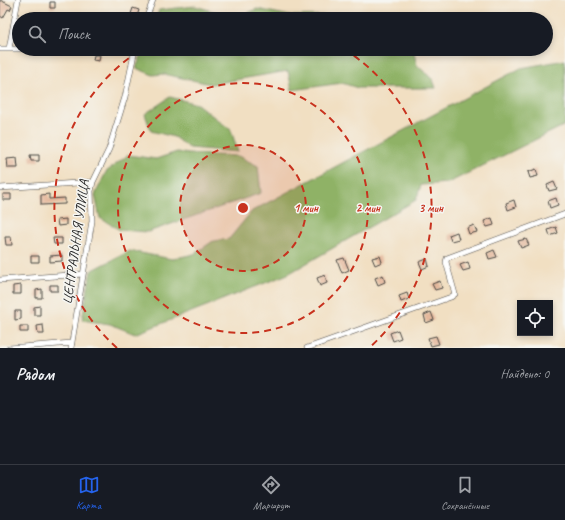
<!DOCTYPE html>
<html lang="ru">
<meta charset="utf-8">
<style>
body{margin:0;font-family:Caveat,sans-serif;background:#242831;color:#f1f3f6}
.controls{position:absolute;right:12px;bottom:12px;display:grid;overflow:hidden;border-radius:0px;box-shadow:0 2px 6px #0003}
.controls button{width:36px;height:36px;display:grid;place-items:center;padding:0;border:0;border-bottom:1px solid #363941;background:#171b24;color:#f1f3f6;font:20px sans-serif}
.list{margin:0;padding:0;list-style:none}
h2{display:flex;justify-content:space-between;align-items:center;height:52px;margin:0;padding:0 16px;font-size:17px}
h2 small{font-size:13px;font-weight:400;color:#9ea1a6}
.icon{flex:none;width:22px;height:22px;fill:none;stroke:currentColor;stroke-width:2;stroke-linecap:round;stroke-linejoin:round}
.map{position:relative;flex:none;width:565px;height:348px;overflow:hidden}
.search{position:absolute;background:#171b24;box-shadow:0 2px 6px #0003;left:12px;right:12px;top:12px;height:44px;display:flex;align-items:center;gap:10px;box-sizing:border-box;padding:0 14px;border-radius:22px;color:#9ea1a6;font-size:15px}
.sheet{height:116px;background:#171b24}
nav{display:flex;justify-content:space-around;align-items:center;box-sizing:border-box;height:56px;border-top:1px solid #363941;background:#171b24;font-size:11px;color:#9ea1a6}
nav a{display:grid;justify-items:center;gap:2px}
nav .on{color:#2563eb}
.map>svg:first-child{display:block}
.forest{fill:#8fb266;stroke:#5d6e48}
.building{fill:#e4b89c}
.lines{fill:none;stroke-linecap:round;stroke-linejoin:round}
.minor-casing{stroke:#494642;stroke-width:6}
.minor{stroke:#fff;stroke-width:5}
.ring{fill:none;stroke:#c8321e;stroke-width:2;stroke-dasharray:7 5}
.labels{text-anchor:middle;stroke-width:3;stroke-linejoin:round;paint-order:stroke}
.street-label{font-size:14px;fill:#2b2b2b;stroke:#f6f6f2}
.centre{fill:#c8321e;stroke:#f6f6f2;stroke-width:2}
.ring-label{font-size:12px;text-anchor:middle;font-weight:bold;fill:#c8321e;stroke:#f6f6f2;stroke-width:3;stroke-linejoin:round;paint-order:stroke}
</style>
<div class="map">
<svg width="565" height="348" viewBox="0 0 565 348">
<rect width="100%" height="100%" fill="#f6f6f2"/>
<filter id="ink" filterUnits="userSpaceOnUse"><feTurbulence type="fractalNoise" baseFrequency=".025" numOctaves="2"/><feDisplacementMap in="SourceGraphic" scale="8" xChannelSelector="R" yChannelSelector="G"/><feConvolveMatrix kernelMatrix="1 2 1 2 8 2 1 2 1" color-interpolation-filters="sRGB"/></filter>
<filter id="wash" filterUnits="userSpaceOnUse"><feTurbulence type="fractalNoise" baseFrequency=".012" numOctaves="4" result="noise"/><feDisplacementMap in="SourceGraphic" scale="16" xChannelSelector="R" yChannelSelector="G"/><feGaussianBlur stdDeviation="0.9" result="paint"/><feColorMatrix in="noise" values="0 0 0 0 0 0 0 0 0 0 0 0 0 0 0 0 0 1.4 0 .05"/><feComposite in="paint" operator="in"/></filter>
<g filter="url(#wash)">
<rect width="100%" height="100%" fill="#f1dfc2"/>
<!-- forest -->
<path class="forest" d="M195,6L237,18L257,9L290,16L337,15L352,19H156L159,10Z
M144,49H413L417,65L433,80L436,88H358L342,83L292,90L288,71L211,84L163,74L153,75L136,68Z
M565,60V125L448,183L421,185L416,200L288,274L135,334L110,324L82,320L91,271L130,251L172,259L194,254L213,241L229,239L252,211L521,68Z
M170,97L197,104L231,130L238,152L189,148L174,137L151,131L145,114Z
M177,152L188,154L238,156L258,166L261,193L148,232L120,230L100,218L95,195L106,172L128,155L156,159Z"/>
<g id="blocks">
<!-- building -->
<path class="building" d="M0,0L12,6L10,10L8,9L3,18L0,16Z
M50,2H55V8H50Z
M133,8L139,10L137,16L131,14Z
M94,55H100L99,61L93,60Z
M30,155H39V161H31Z
M17,158L18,168H8L7,159Z
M536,169L538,176L530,178L528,172Z
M554,182L557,189L549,191L547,185Z
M3,194H11V200H3Z
M49,194V199L65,198V204L41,205V195Z
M556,198L558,205L550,208L548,201Z
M514,200L516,207L508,210L506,203Z
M492,218L494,225L487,227L484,221Z
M66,219V225L58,226L57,220Z
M474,225L477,232L469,234L467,228Z
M556,227L558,233L550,236L548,230Z
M457,232L459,239L451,241L449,235Z
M5,237H11L12,245H6Z
M53,238H62V244H54Z
M526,239L529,245L521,248L518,241Z
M494,250L497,257L489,259L487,253Z
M62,255V261L50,262V256Z
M31,256H39V262H31Z
M380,256L382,262L375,265L372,258Z
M344,258L349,270L342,273L337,260Z
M427,259L429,266L422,269L419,262Z
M468,262L470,269L463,271L460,265Z
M325,275L327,283L320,286L317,278Z
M383,275L385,282L378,285L375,278Z
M440,281L442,288L435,290L432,284Z
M21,285V294H13V286Z
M50,285H58V291H50Z
M42,289V298H36V290Z
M407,293L409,299L401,302L399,296Z
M40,306V315H34V307Z
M15,311H21V319L15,320Z
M431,312L434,320L426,323L424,315Z
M43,325L44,334H38L37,326Z
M20,326H28V332H20Z
M398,330L401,338L393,341L390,333Z
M436,336L439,344L431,346L428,338Z"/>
</g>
</g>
<g filter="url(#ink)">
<use href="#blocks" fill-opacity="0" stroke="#494642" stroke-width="1"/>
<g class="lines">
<defs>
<path id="minor" d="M146,19L153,0
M0,49H19
M9,49L18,0
M0,188L93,182
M0,280L83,274
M9,348L72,343
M71,348L92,221L91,191L93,182L109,149L125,97L135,49
M307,348L451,297L455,294L446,262L447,258L565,214"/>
</defs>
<!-- minor casing -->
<use href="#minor" class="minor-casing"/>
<!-- minor -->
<use href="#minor" class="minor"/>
</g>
</g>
<!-- distance rings -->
<circle cx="243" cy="208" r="63" fill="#c8321e" fill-opacity=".12"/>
<g class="ring">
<circle cx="243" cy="208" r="63"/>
<circle cx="243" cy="208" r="125"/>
<path d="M117 348A188 188 0 0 1 142 49M344 49A188 188 0 0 1 369 348"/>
</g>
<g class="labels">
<!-- street labels -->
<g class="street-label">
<text transform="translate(75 242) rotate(-82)" y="5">ЦЕНТРАЛЬНАЯ УЛИЦА</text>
</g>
</g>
<circle cx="243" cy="208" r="6" class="centre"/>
<g class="ring-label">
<text x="306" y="212">1 мин</text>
<text x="368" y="212">2 мин</text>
<text x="431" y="212">3 мин</text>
</g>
</svg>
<div class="controls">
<button><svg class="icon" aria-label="locate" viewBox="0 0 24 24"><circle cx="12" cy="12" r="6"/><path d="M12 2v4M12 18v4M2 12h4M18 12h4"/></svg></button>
</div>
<div class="search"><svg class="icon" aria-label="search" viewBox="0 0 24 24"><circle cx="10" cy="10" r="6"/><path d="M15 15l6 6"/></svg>Поиск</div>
</div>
<section class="sheet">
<h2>Рядом<small>Найдено: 0</small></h2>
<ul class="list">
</ul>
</section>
<nav>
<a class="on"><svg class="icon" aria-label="map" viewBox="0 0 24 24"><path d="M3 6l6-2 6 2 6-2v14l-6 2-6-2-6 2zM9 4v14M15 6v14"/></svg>Карта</a>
<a><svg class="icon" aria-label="directions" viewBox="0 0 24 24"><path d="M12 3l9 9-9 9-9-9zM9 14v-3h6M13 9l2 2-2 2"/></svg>Маршрут</a>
<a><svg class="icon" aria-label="saved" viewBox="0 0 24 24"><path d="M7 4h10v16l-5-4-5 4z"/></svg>Сохранённые</a>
</nav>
